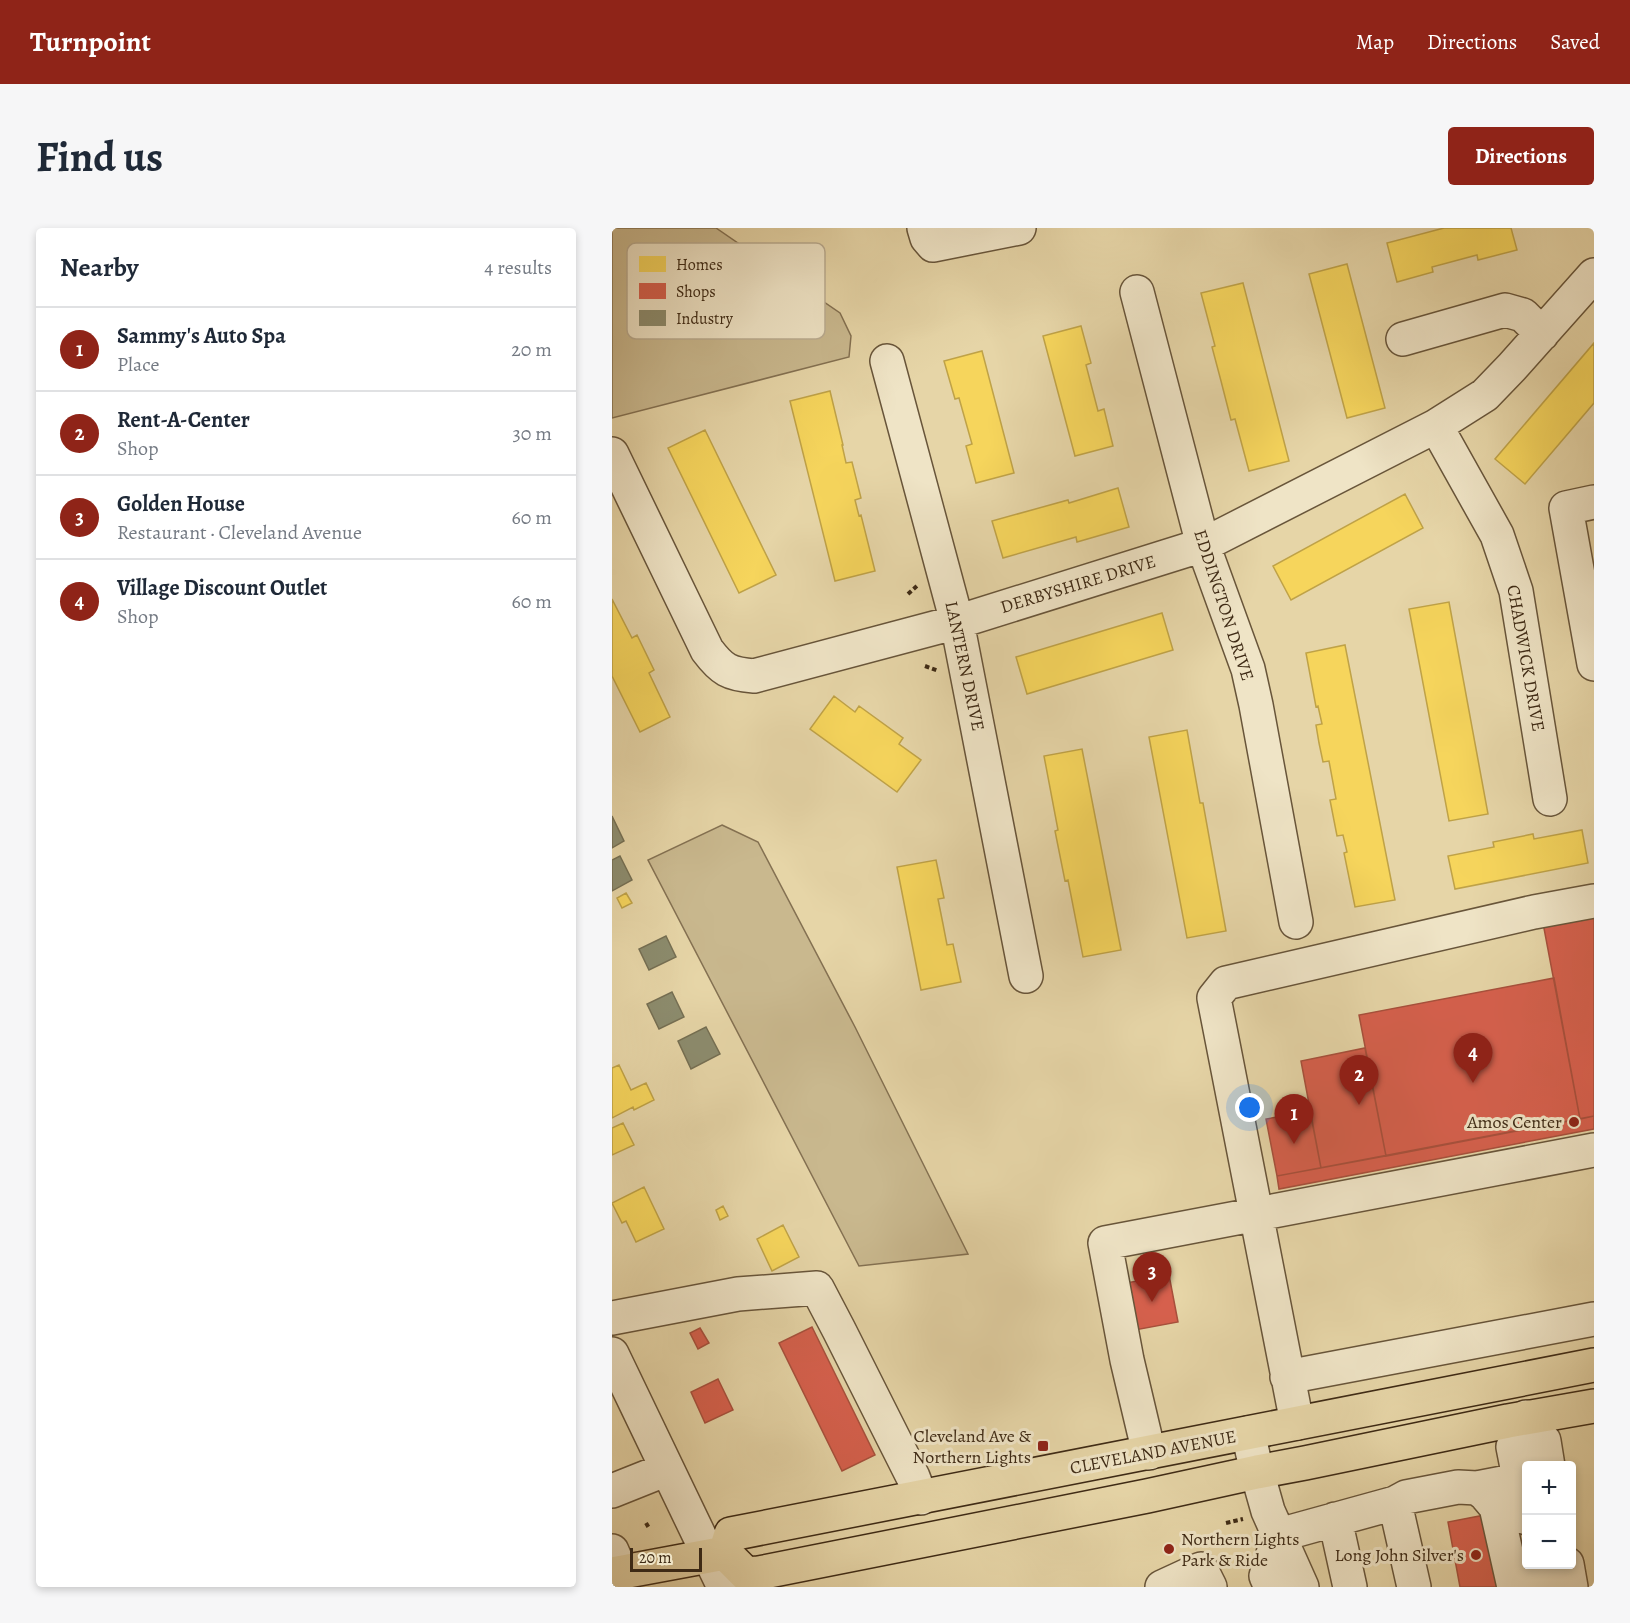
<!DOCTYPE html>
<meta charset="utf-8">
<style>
body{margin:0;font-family:Alegreya,serif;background:#f6f6f7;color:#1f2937}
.controls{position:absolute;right:18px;bottom:18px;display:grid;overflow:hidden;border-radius:6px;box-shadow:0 3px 9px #0003}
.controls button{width:54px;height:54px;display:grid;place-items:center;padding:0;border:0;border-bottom:2px solid #e0e1e3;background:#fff;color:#1f2937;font:30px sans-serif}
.scale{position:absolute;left:18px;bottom:15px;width:72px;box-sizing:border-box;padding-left:6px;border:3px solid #3e2a15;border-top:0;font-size:16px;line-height:21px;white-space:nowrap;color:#3e2a15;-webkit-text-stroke:4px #efe4c6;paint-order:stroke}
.you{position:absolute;left:638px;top:880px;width:21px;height:21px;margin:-15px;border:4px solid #fff;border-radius:50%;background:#1a73e8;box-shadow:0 0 0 9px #1a73e833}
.badge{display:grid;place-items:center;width:39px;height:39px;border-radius:50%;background:#8f2418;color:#fff;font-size:20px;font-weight:700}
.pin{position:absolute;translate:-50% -50px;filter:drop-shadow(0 2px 3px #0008)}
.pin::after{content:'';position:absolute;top:32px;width:21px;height:18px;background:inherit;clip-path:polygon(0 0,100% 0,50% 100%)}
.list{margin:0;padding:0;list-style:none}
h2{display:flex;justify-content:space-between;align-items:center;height:78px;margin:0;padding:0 24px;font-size:26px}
h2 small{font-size:20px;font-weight:400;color:#747a83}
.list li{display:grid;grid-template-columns:39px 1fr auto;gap:18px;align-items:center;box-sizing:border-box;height:84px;padding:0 24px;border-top:2px solid #e0e1e3}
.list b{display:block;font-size:22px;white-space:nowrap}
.list p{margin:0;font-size:20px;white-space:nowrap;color:#747a83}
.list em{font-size:20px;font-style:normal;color:#747a83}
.map{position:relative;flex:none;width:982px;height:1359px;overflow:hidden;border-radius:6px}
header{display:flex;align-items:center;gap:36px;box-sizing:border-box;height:84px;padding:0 30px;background:#8f2418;color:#fff}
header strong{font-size:28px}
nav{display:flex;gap:33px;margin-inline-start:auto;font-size:21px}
.intro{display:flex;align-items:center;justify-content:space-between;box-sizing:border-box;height:144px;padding:0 36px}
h1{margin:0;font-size:42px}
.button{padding:15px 27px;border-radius:6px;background:#8f2418;color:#fff;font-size:21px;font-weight:700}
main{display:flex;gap:36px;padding:0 36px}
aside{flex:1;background:#fff;border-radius:6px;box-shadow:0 3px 9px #0003}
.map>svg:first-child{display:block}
.green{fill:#c9b88e;stroke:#847152;stroke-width:1.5}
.homes{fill:#f6d55c;stroke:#bfa247;stroke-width:1.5}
.shops{fill:#d6604d;stroke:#a8503c;stroke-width:1.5}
.industry{fill:#8c8c6e;stroke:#756f53;stroke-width:1.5}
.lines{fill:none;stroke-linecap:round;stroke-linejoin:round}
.minor-casing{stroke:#68553a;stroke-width:36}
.major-casing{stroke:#3e2a15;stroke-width:36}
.path{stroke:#3e2a15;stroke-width:4;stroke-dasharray:4.5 3;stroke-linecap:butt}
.minor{stroke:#efe4c6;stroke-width:33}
.major{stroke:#e6d5a7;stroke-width:33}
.poi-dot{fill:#8f2418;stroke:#efe4c6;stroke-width:2}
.labels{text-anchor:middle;stroke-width:6;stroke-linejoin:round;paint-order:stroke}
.street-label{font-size:18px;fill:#3e2a15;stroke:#efe4c6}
.poi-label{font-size:18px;fill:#3e2a15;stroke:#efe4c6;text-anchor:end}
.key{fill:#efe4c6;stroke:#baac91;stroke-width:1.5}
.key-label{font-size:16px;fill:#3e2a15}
</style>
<header>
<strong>Turnpoint</strong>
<nav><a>Map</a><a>Directions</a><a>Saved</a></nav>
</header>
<div class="intro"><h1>Find us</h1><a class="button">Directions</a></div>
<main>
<aside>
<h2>Nearby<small>4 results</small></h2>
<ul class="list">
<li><span class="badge">1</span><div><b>Sammy's Auto Spa</b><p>Place</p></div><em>20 m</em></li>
<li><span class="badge">2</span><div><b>Rent-A-Center</b><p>Shop</p></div><em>30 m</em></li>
<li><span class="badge">3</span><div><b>Golden House</b><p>Restaurant · Cleveland Avenue</p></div><em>60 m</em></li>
<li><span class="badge">4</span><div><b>Village Discount Outlet</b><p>Shop</p></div><em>60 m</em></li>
</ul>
</aside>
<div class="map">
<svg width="982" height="1359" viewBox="0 0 982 1359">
<rect width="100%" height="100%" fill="#e6d5a7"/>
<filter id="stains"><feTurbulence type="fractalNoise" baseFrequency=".00333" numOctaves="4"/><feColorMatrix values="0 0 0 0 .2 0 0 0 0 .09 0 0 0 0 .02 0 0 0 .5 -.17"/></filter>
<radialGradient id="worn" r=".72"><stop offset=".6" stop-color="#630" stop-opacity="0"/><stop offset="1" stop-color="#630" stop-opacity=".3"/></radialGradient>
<!-- green -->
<path class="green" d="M0,0H104L228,85L239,108L237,129L0,190Z
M110,597L146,614L243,799L356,1026L247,1038L36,632Z"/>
<!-- homes -->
<path class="homes" d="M832,0H899L905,22L866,32L865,27L820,39L821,44L785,54L775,15Z
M735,36L773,180L735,190L697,46Z
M631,55L677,233L637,243L623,191L619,192L609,153L600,119L603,118L589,65Z
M469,98L479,135L474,137L486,183L492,181L501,218L463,228L431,108Z
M982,115V175L913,256L883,231Z
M370,123L402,245L364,255L354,218L360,216L347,170L343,171L332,133Z
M218,163L231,217H230L234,235L240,234L249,270L243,272L247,288L249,287L263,343L223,353L178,173Z
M93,202L164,347L127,365L56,220Z
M506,260L517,299L465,314L464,309L391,330L380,293L456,272L457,275Z
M793,266L811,300L679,372L661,338Z
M0,371L20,410L25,407L42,442L37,445L58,489L28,504L0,448Z
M837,374L876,586L837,593L797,381Z
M550,385L561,422L415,466L404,429Z
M733,417L783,672L743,679L732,625L735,624L731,607L725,608L718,572L724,571L717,533L711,534L707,515L704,497L710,496L706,478L704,479L694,425Z
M222,468L243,484L247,478L291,510L287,516L309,532L285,564L198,501Z
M575,502L588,575H591L614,703L575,710L537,509Z
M470,521L509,722L471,729L456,652L453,653L443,603L446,602L432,528Z
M970,602L976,635L843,661L836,628L882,619L881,614L921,606L922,611Z
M324,632L332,670L326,671L331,696L335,717L341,716L349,754L309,762L285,639Z
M14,665L20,675L10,680L5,670Z
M7,837L19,862L34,855L42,872L22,882L21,879L0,890V840Z
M11,895L22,917L0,927V900Z
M32,959L52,1001L24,1014L14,993L10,995L0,975Z
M111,978L116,988L108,992L104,982Z
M171,997L187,1029L160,1043L145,1011Z"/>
<!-- shops -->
<path class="shops" d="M982,686V888L968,891L931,695Z
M942,750L968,891L774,928L747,787Z
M753,820L774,928L709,940L689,833Z
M698,883L709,940L665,948L654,891Z
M982,888V901L667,961L665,948Z
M557,1047L566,1094L523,1102L514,1055Z
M200,1099L263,1227L230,1243L167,1115Z
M88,1100L97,1115L86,1121L78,1105Z
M106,1151L121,1182L93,1195L79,1164Z
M878,1286L892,1359H848L836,1294Z"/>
<!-- industry -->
<path class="industry" d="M0,588L12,613L0,620Z
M8,628L20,652L0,663V632Z
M54,708L64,729L37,742L27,721Z
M60,764L72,789L47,801L35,776Z
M94,799L108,826L79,841L66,813Z"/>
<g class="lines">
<defs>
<path id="minor" d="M312,0L315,10L321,17L407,0
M525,64L591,317L636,441L644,477L684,694
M791,111L893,82L911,87L930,106
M275,133L345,394L414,748
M824,198L885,307L904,363L938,571
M0,226L95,422C110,442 117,446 142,448L345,394L591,317L824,198L873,167L900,139L982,47
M982,274L954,280L982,436
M0,1090L126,1066L205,1060L227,1102L301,1249L309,1270
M0,1126L112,1359
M675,1149L982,1091
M914,1189L917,1204L932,1213L936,1238
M685,1195L602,770L614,755L922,684L982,673
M636,1205L645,1244L656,1283L690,1359
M537,1225L515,1132L493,1015L982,922
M865,1260L873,1266L884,1279L902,1359
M0,1263L55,1241
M783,1275L794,1269L846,1259L865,1260L896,1254L906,1244
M915,1290L901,1219L917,1204
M723,1291L738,1359
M667,1307L783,1275L802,1359
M0,1323L9,1344
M923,1336L928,1359
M955,1336L959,1359
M550,1359L589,1341L598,1359
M659,1359L654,1348L667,1307"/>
<path id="major" d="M113,1325L119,1306L982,1137
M113,1325L134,1346L147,1345L535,1268L645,1244L693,1235L896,1193L982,1178
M0,1346L113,1325"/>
</defs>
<!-- minor casing -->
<use href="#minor" class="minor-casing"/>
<!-- major casing -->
<use href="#major" class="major-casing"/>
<!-- path -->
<path class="path" d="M296,366L307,356
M313,438L327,443
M34,1295L37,1300
M614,1295L631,1291"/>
<!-- minor -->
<use href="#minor" class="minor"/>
<!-- major -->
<use href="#major" class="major"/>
</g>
<!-- markers -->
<g class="poi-dot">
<circle cx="962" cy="894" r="6"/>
<rect x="425" y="1212" width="12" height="12" rx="3"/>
<circle cx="557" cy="1321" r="6"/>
<circle cx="864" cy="1327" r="6"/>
</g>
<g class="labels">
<!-- street labels -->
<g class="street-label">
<text transform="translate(466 356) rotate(-17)" y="6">DERBYSHIRE DRIVE</text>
<text transform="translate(612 377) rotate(72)" y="6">EDDINGTON DRIVE</text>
<text transform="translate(914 430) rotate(80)" y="6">CHADWICK DRIVE</text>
<text transform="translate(353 438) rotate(78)" y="6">LANTERN DRIVE</text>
<text transform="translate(541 1224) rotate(-11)" y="6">CLEVELAND AVENUE</text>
</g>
<!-- poi labels -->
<g class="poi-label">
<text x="950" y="900">Amos Center</text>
<text x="419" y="1214">Cleveland Ave &amp;<tspan x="419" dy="21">Northern Lights</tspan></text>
<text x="569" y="1317" text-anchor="start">Northern Lights<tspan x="569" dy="21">Park &amp; Ride</tspan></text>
<text x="852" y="1333">Long John Silver's</text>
</g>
</g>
<!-- legend -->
<rect x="15" y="15" width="198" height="96" rx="9" class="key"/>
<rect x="27" y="28" width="27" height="16" fill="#f6d55c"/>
<rect x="27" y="55" width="27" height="16" fill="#d6604d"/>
<rect x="27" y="82" width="27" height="16" fill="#8c8c6e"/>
<g class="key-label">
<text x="64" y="42">Homes</text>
<text x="64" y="69">Shops</text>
<text x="64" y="96">Industry</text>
</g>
<rect width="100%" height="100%" filter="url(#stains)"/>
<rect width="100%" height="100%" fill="url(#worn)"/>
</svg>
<div class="controls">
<button>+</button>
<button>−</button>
</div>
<div class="scale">20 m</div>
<div class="you"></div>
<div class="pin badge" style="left:682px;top:916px">1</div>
<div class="pin badge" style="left:747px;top:877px">2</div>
<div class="pin badge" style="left:540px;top:1074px">3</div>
<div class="pin badge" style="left:861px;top:855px">4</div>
</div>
</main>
